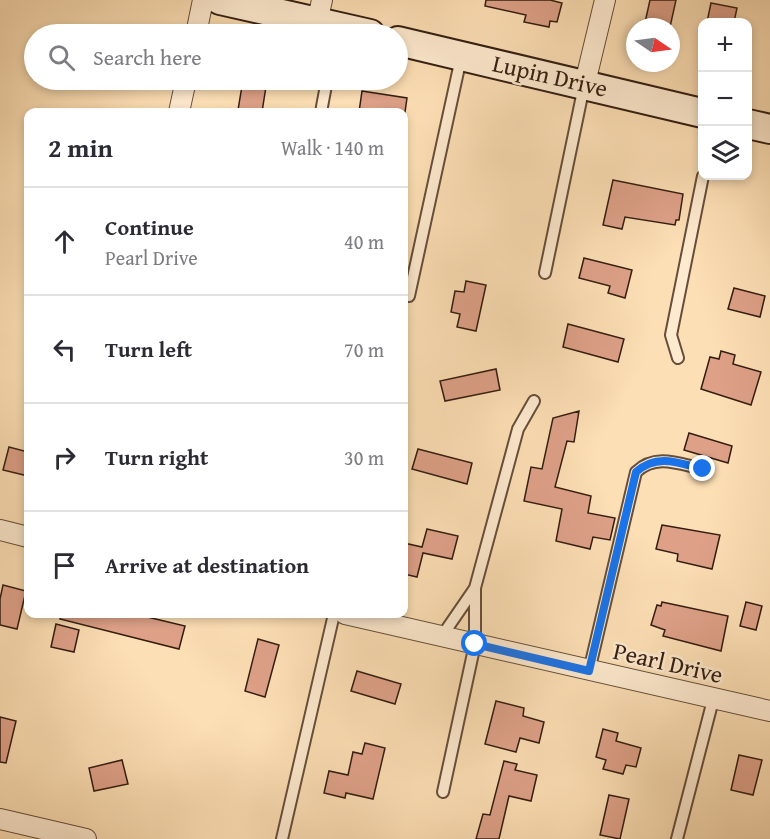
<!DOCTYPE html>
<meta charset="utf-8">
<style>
body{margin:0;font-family:"Gentium Book Plus",serif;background:#f7f7f7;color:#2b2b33}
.controls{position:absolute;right:18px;top:18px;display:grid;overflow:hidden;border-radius:12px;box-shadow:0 3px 9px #0003}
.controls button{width:54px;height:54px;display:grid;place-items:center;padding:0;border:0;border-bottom:2px solid #e1e1e2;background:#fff;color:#2b2b33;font:30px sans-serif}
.compass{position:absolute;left:626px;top:18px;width:54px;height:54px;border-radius:50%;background:#fff;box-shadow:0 3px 9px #0003;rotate:103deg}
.stop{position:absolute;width:18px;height:18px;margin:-14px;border:4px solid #1a73e8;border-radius:50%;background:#fff}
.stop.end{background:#1a73e8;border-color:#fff;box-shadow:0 2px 6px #0008}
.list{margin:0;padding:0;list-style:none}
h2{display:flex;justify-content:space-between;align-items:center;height:78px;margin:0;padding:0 24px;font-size:26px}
h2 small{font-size:20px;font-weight:400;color:#7c7c81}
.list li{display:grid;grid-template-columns:39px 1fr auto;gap:18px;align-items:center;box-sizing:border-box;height:108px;padding:0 24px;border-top:2px solid #e1e1e2}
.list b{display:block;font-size:22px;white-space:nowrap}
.list p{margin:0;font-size:20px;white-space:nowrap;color:#7c7c81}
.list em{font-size:20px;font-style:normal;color:#7c7c81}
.icon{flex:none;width:33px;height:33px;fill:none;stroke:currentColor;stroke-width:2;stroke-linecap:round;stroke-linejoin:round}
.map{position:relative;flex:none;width:770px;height:839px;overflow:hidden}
.search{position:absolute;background:#fff;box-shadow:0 3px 9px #0003;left:24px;top:24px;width:384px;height:66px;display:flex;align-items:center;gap:15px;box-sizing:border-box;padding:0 21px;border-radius:33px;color:#7c7c81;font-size:22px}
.panel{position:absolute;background:#fff;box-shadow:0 3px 9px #0003;left:24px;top:108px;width:384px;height:510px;border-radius:12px}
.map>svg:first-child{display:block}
.building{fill:#dea188;stroke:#331d11;stroke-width:1.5}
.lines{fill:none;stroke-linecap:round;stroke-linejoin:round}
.lane-casing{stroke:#664e3a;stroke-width:14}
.street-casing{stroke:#664e3a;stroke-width:22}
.secondary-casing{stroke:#331d11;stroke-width:32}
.lane{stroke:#feeacf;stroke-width:10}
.street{stroke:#feeacf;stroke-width:20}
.secondary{stroke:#feeacf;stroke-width:28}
.route{stroke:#1a73e8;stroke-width:8}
.labels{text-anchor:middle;stroke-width:5;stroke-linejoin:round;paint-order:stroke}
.street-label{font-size:24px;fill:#331d11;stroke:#feeacf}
</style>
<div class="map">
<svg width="770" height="839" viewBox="0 0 770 839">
<rect width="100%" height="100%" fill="#fddfb5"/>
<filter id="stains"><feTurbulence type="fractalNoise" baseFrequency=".00333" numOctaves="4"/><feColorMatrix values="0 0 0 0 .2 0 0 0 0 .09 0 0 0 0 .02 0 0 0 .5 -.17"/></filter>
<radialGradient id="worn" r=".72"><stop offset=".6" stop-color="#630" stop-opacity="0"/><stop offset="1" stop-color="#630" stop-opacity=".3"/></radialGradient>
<!-- building -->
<path class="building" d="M486,0H550L562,3L557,22L550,21L549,27L524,22L526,15L485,6Z
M650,0H676L670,27H644Z
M711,3L737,8L734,22H707Z
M243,80H267L262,112L238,110Z
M362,91L407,98L405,112H359Z
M613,180L683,194L679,220H676L675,225L625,217L622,229L603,225Z
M584,258L632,270L625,298L608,293L610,286L579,278Z
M466,281L486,285L476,331L457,327L460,314L451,312L455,291L464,292Z
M734,288L765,296L760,317L728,309Z
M568,324L624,339L618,362L563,347Z
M721,351L735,355L733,364L761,372L751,405L701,389L710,357L719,359Z
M496,369L500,390L445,401L440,381Z
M579,411L574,442L567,441L555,487L591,496L588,513L615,518L610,540L593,537L590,549L556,541L562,509L524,501L531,467L542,469L553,418Z
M689,433L732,446L728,463L684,450Z
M9,447L28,452V476L3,470Z
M418,449L472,463L467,484L412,469Z
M662,525L720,535L712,569L677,561L678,554L656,549Z
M427,529L458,536L452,559L423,553L417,577L404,574V543L422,547Z
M3,585L26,591L17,629L0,625V599Z
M662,602L728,616L721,651L663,636L665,630L651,625L657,605L661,606Z
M746,602L762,606L756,630L740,626Z
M61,614H135L185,626L179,649L60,619Z
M56,624L79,630L74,652L51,647Z
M258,639L279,645L265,697L245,691Z
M357,671L401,684L395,704L351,691Z
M496,701L524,708L523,716L544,722L539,743L520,738L516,752L485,744Z
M0,717L16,721L6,763L0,762Z
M603,729L618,733L616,741L641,748L636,767L626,765L623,774L603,769L606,760L596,757Z
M365,743L385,748L373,799L346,793L345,798L324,793L329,771L348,775L353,752L362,754Z
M739,755L762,760L753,795L731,790Z
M122,760L128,784L94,791L89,768Z
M504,761L517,764L515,770L537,775L531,801L509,796L499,839H476L483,814L490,815Z
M609,795L629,799L620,839L600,835Z"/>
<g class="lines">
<defs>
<path id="lane" d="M321,112L327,80
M545,273L584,86
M409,296L461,58
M678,358L671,335L703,176
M475,588L518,429L534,401
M442,636L475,588V644L443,792
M589,671L636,472C656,453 679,464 703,469
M282,839L334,614
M677,839L713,700"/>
<path id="street" d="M317,23L322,0
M196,34L203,0
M585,83L605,0
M179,112L186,80
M0,530L28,537
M345,614L770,711
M0,819L86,839"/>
<path id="secondary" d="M220,0L370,34
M398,41L702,113
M748,124L770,129"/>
</defs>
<!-- lane casing -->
<use href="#lane" class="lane-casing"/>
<!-- street casing -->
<use href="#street" class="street-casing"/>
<!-- secondary casing -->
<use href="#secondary" class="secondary-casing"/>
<!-- lane -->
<use href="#lane" class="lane"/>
<!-- street -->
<use href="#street" class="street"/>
<!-- secondary -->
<use href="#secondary" class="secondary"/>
</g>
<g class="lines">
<!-- route -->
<path class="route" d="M475,644L589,671L636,472C657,453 679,463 703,469"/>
</g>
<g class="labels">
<!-- street labels -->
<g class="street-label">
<text transform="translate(550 76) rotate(13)" y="8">Lupin Drive</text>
<text transform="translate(668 663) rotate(13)" y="8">Pearl Drive</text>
</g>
</g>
<rect width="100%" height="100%" filter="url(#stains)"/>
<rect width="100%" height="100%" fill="url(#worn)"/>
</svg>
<div class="controls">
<button>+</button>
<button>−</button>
<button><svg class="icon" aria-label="layers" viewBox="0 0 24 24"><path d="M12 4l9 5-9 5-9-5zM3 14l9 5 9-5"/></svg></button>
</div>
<svg class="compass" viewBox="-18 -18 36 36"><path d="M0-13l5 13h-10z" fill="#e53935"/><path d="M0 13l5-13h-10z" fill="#7c7c81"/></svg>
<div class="stop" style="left:475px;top:644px"></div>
<div class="stop end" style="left:703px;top:469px"></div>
<div class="search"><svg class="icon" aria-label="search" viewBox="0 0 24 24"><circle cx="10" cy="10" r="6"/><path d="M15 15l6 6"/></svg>Search here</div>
<section class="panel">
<h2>2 min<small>Walk · 140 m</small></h2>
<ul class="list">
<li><svg class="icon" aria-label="ahead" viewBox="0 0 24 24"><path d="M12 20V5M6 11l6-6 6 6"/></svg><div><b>Continue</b><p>Pearl Drive</p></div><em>40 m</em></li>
<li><svg class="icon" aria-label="left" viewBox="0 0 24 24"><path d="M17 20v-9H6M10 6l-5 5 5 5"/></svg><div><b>Turn left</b></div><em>70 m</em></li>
<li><svg class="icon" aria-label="right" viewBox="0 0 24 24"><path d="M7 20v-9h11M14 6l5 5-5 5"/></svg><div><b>Turn right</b></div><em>30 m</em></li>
<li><svg class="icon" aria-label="arrive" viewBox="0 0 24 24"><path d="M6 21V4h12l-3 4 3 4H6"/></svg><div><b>Arrive at destination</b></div></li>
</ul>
</section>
</div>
